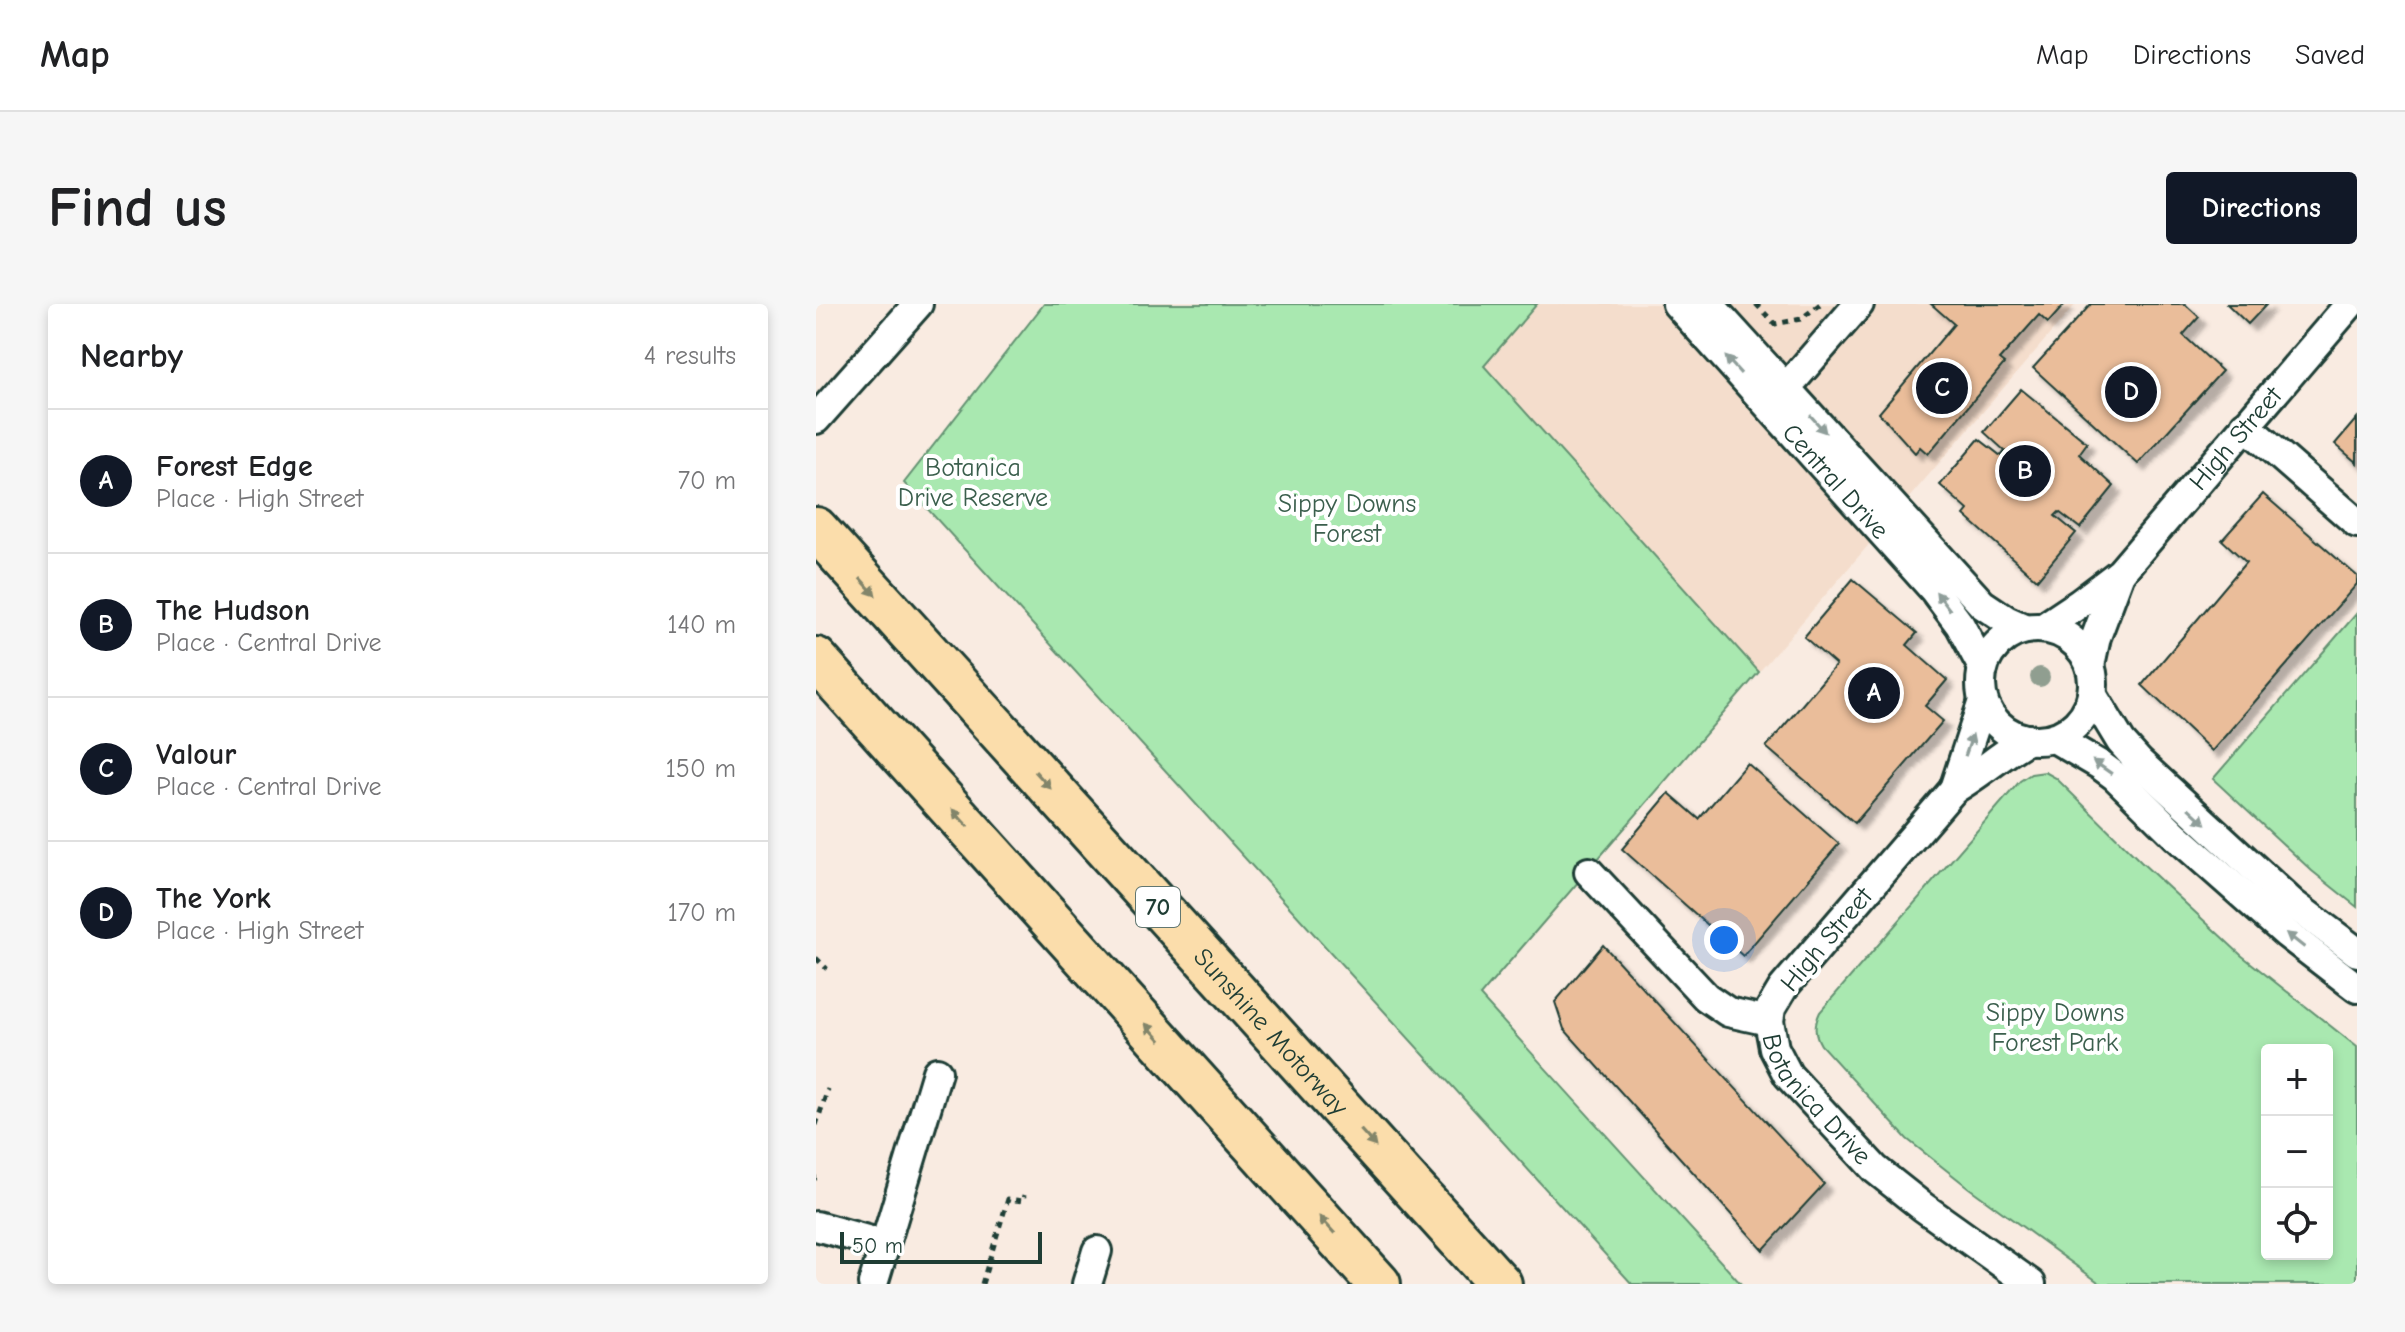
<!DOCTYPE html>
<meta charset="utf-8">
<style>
body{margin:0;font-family:"Comic Neue",sans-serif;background:#f6f6f6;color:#202124}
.controls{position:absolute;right:24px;bottom:24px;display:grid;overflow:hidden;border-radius:8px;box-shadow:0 4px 12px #0003}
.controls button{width:72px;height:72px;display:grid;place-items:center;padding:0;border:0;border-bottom:2px solid #e0e0e0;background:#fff;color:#202124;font:40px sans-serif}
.scale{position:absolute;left:24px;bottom:20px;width:202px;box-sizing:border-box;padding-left:8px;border:4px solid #1f3d34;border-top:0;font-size:22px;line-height:28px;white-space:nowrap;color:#1f3d34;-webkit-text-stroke:6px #fff;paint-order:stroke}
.you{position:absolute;left:908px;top:636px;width:28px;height:28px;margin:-20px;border:6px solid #fff;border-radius:50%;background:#1a73e8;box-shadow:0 0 0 12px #1a73e833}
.badge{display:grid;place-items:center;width:52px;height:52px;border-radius:50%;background:#111827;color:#fff;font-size:26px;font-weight:700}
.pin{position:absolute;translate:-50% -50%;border:4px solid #fff;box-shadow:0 2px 8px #0006}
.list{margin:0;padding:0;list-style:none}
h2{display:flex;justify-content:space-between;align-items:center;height:104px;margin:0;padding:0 32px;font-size:34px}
h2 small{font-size:26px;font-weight:400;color:#757577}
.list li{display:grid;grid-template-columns:52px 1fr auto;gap:24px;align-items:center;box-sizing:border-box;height:144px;padding:0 32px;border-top:2px solid #e0e0e0}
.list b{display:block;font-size:30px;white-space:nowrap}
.list p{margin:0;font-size:26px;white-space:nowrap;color:#757577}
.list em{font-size:26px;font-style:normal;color:#757577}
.icon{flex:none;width:44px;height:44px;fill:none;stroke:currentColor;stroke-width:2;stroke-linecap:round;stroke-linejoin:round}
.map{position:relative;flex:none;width:1541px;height:980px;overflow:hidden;border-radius:8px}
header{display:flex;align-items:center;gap:48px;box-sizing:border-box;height:112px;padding:0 40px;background:#fff;border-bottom:2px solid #e0e0e0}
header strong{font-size:38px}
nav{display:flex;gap:44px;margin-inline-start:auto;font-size:28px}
.intro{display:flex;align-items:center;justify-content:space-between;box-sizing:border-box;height:192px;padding:0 48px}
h1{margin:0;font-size:56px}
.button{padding:20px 36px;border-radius:8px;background:#111827;color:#fff;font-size:28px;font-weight:700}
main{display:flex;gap:48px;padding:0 48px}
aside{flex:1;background:#fff;border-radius:8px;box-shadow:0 4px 12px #0003}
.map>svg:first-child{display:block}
.built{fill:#f4ddcc}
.green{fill:#a9e8b0;stroke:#649272;stroke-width:2;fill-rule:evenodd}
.building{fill:#eabd9a;stroke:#1f3d34;stroke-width:2;filter:url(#shadow)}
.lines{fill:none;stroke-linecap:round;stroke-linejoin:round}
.minor-casing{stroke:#1f3d34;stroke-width:34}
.highway-casing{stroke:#1f3d34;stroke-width:48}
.path{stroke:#1f3d34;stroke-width:5;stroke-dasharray:6 6;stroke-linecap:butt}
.minor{stroke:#fff;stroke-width:28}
.highway{stroke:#fbddab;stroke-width:42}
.tree{fill:#909e90}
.oneway{fill:#8f9e9a}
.oneway2{fill:#82856a}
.labels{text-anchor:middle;stroke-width:8;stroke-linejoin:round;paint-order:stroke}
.shield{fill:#fff;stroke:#627771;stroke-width:2}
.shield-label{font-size:24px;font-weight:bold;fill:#1f3d34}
.street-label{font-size:26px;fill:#1f3d34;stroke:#fff}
.park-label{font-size:26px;fill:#3b5f4d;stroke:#fff}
</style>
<header>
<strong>Map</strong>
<nav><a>Map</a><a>Directions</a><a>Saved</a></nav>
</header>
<div class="intro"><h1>Find us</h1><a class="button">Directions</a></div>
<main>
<aside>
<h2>Nearby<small>4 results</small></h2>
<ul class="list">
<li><span class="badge">A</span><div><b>Forest Edge</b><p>Place · High Street</p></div><em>70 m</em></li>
<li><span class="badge">B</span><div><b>The Hudson</b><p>Place · Central Drive</p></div><em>140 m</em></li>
<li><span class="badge">C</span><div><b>Valour</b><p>Place · Central Drive</p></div><em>150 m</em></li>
<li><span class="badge">D</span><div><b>The York</b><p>Place · High Street</p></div><em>170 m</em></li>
</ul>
</aside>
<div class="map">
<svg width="1541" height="980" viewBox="0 0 1541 980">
<defs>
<filter id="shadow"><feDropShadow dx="7" dy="7" stdDeviation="2" flood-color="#0004"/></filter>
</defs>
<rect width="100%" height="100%" fill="#f9ebe1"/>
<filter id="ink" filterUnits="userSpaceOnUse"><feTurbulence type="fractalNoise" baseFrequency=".0125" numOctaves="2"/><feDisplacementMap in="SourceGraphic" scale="16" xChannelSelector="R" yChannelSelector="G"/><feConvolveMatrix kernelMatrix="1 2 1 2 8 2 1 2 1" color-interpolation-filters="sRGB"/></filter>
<g filter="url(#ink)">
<!-- built -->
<path class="built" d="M721,0H1260L943,368L668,62Z"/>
<!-- green -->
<path class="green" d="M228,0H721L668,62L943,368L664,692L925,980H816L88,179Z
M1541,309V603L1496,567L1397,475Z
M1229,468L1240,474L1325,558L1425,651L1541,743V980H1285L1153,884L1091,835L1005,741C998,729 998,721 1004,708L1204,477L1215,470ZM1451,746H1511V950H1451Z"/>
<!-- building -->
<path class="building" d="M1115,0H1249L1232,19L1223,11L1183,56L1188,60L1112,150L1104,143L1099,149L1063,109L1138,20Z
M1275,0H1369L1383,13L1367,31L1406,67L1322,160L1217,64Z
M1411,0H1451L1432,20Z
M1205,85L1271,139L1263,150L1298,182L1264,224L1243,208L1239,212L1260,229L1221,276L1148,211L1152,206L1124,181L1163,135L1185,152L1189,147L1168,128Z
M1541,114V159L1519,140Z
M1447,190L1541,272V280L1396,447L1326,381L1430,258L1406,236Z
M1037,275L1101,329L1091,341L1131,376L1109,402L1127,417L1039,519L950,443L1020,361L988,333Z
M931,459L1023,540L927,652L806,545L853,489L883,515Z
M787,641L1008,880L947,946L748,725L739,698Z"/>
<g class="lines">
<defs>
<g id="minor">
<path id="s1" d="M861,0L1118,286L1144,321L1167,364"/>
<path d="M893,0L1166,300L1190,316L1210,325"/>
<path d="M957,99L1043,0"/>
<path d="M0,115L102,0"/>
<path d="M1429,121L1541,219"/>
<path id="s2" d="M1227,324L1263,300L1304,269L1534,0"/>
<circle cx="1221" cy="380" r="56"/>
<path d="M1274,361L1280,333L1304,269"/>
<path d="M1276,390L1305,438L1323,458L1477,600L1541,648"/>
<path d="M1238,434L1284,461L1299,472L1359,531L1471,630L1541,684"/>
<path id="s3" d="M1212,435C1186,450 1164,470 1138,485L967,684L955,704L953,717L958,744L972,771L1059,865L1107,903L1215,980"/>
<path d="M1138,485L1167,397"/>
<path d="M773,568L890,693L912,708L953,717"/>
<path d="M0,922L69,941"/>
<path d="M57,980L121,768"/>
<path d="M271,980L281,947"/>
</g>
<g id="highway">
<path id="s4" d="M0,225L684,980"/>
<path d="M0,355L563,980"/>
</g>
</defs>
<!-- minor casing -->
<use href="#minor" class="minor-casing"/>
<!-- highway casing -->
<use href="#highway" class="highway-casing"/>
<!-- path -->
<path class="path" d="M940,0L959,20L985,15L1004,0
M0,654L11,665
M0,821L12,785
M0,874H1
M166,980L192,895L207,897L208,891"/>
<!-- minor -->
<use href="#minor" class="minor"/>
<!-- highway -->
<use href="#highway" class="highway"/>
</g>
<!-- trees -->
<circle class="tree" cx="1224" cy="373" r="10"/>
<!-- one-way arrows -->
<defs><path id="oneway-solid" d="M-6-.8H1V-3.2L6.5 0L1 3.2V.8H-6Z" transform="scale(2)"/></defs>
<g class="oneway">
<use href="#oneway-solid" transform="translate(917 61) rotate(-132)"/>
<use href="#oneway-solid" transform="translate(1002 120) rotate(48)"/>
<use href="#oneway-solid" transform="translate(1127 297) rotate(-127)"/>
<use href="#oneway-solid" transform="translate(1153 441) rotate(-71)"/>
<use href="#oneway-solid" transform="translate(1286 463) rotate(-145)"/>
<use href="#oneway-solid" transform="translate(1381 512) rotate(43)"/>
<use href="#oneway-solid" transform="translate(1479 636) rotate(-142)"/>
</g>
<g class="oneway2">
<use href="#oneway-solid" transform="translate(52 283) rotate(48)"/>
<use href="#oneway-solid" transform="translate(227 476) rotate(48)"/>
<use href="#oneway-solid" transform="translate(144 514) rotate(-132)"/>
<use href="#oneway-solid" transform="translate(337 728) rotate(-132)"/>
<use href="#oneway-solid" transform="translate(552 834) rotate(48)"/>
<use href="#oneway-solid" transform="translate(511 921) rotate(-132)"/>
</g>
</g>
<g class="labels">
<!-- shield labels -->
<rect class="shield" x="320" y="583" width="44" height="40" rx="6"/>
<g class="shield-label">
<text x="342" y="611">70</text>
</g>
<!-- street labels -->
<g class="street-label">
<text dy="9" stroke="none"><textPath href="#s2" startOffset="272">High Street</textPath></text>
<text dy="9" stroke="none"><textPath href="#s1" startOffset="238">Central Drive</textPath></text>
<text transform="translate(1010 635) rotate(-50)" y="9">High Street</text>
<text dy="9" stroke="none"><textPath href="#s4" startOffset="678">Sunshine Motorway</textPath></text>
<text dy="9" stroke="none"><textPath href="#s3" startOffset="482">Botanica Drive</textPath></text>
</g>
<!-- park labels -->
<g class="park-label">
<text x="157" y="172">Botanica<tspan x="157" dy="30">Drive Reserve</tspan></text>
<text x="531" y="208">Sippy Downs<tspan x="531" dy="30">Forest</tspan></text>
<text x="1239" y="717">Sippy Downs<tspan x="1239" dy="30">Forest Park</tspan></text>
</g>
</g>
</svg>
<div class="controls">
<button>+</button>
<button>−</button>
<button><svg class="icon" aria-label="locate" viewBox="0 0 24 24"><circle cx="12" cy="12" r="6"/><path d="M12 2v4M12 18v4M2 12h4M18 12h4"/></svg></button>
</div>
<div class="scale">50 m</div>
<div class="you"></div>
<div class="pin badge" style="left:1058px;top:389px">A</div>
<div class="pin badge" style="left:1209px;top:167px">B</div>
<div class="pin badge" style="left:1126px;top:84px">C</div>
<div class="pin badge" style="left:1315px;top:88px">D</div>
</div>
</main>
